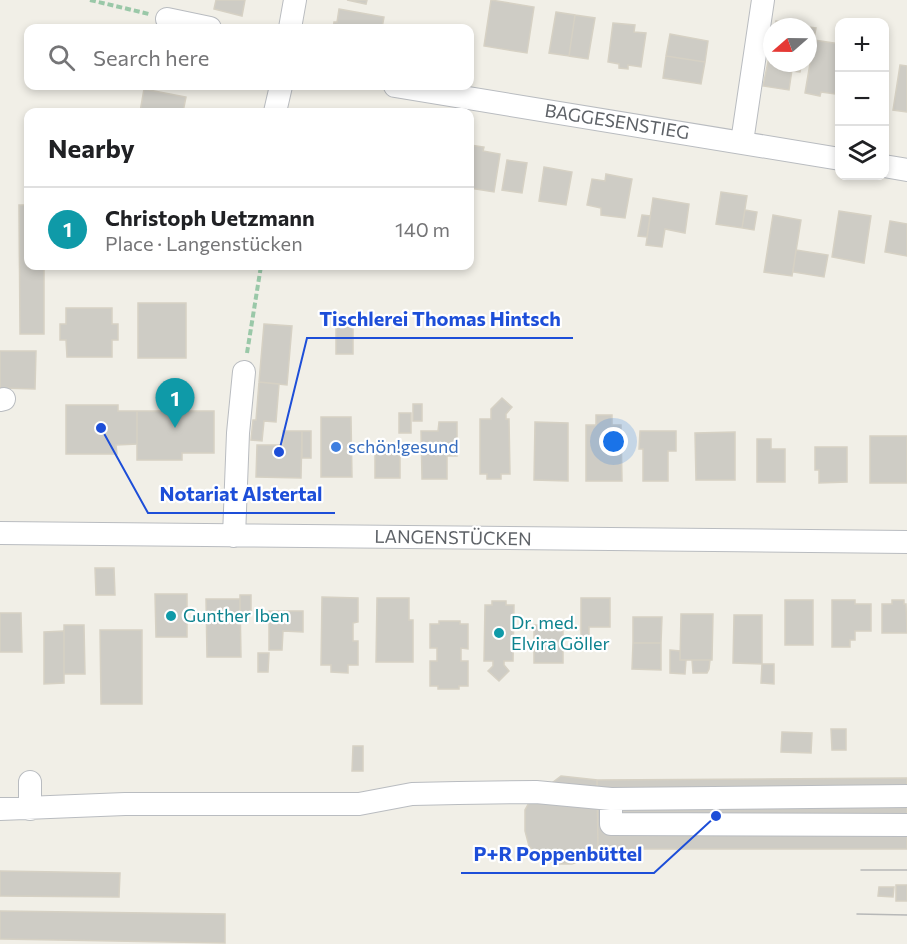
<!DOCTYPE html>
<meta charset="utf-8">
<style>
body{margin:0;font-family:Commissioner,sans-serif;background:#f6f6f6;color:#202124}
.controls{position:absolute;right:18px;top:18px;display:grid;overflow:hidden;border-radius:12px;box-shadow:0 3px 9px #0003}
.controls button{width:54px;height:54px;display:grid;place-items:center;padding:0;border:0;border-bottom:2px solid #e0e0e0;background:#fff;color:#202124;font:30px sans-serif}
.compass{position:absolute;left:763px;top:18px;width:54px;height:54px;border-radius:50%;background:#fff;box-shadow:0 3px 9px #0003;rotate:250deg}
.you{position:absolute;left:614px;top:442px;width:21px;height:21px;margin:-15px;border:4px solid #fff;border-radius:50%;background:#1a73e8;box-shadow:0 0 0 9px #1a73e833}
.badge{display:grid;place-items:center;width:39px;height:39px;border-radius:50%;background:#f1402c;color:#fff;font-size:20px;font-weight:700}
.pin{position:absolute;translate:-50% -50px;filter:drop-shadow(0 2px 3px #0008)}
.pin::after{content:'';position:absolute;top:32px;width:21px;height:18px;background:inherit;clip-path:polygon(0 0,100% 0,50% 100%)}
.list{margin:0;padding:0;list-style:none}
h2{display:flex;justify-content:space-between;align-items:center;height:78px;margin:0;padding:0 24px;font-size:26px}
h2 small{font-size:20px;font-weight:400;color:#757577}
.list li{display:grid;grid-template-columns:39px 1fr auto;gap:18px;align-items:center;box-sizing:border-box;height:84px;padding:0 24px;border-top:2px solid #e0e0e0}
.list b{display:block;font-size:22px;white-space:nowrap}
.list p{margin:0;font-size:20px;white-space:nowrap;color:#757577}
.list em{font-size:20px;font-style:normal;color:#757577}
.icon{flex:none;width:33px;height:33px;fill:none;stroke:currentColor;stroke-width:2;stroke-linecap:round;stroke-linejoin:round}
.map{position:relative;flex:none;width:907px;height:944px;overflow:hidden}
.search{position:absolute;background:#fff;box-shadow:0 3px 9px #0003;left:24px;top:24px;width:450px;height:66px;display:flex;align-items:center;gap:15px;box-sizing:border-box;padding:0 21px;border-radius:12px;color:#757577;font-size:22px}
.panel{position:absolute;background:#fff;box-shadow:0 3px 9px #0003;left:24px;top:108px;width:450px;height:162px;border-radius:12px}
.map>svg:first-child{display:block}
.building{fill:#ceccc5;stroke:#d6d1c4;stroke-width:1.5}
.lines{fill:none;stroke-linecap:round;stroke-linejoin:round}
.minor-casing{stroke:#b9bcc0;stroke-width:24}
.path{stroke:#9ac8a8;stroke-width:4;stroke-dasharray:6 3;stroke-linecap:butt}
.minor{stroke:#fff;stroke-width:22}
.tram{stroke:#b7b8b8;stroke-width:1.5}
.shop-dot{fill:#3f7fe0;stroke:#fff;stroke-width:2}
.culture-dot{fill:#0f9aa8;stroke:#fff;stroke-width:2}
.labels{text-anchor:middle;stroke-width:4.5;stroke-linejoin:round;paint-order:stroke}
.street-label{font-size:18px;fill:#5e6267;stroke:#fff}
.shop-label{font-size:18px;fill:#366cbe;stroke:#fff;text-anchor:start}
.culture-label{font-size:18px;fill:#0d838f;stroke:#fff;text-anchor:start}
.leader{fill:none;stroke:#1d4ed8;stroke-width:2}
.callout-dot{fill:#1d4ed8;stroke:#fff;stroke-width:2}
.callout-label{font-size:20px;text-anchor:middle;font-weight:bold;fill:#1d4ed8;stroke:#fff;stroke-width:4.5;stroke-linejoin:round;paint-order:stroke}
</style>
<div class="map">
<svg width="907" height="944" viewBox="0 0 907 944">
<rect width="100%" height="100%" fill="#f1efe7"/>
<!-- building -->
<path class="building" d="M216,0H245L242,16L214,9Z
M347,0H367L366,4Z
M491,0L534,7L527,53L484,46Z
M339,9L384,17L382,28H333L334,22H337Z
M556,12L575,15L569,56L549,53Z
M575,15L595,18L588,59L569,56Z
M776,21L789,23L788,27H775Z
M613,23L635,25L634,32L646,33L641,67L628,65V69L619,68V64L608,62Z
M808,27L816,28L811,55L808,54Z
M670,34L708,41L705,62L666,56Z
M814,40L840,44V65L835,94L821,92L820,96L805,93Z
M772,43V63H793L789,90L763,86Z
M666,56L705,62L701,84L663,78Z
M793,63H802L800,72L792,71Z
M900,65L907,66V112L893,110Z
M144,89L186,97L183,112H140Z
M470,145L484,147L483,151L500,154L494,192L470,188Z
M507,160L527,163L522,193L502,190Z
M544,167L572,172L566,205L539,201Z
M606,174L632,179L625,218L601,215V208L587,205L592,179L605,181Z
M721,192L747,196L742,228L716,224Z
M653,198L689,204L685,233L665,229L662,247L646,245Z
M19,205H28V266H44V334H20Z
M745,210L757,212L754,230L742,228Z
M839,211L871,216L864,263L832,257Z
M642,215L650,216L647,237L638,236Z
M773,215L801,220L792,276L764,272Z
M890,221L907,224V256L885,252Z
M796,250L828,255L824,277L793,272Z
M138,303H186V358H138Z
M66,308H112V324H118V340H112V357H67L66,340H60V324H66Z
M336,316H353V354H336Z
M264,324L292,326L287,385L259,382Z
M0,351H36L35,389L0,388Z
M259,382L279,384L276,422L264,421L262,441L251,440L253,420H256Z
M502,398L512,407L506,414V419H509L510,474H501V479H487V474H480V419H491V409Z
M413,404H422V421H413Z
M66,405H118V411H137V444L116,445L117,454H66Z
M137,411H214V453H182V460H137Z
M399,413H411V433H399Z
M596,415H612V425H621L622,481H586V425H596Z
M321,417H351L352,477H321Z
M439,422H457V456H447V479H422L421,431H438Z
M535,422L568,423V481L534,480Z
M283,431H302L301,478L256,477L257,445H283Z
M302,431H311V458H302Z
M640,431H676V451H668V481H643V449H639Z
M735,432V480H696L695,433Z
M870,436H907V483H870Z
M757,439H771V449H785V482H757Z
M815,447H847V482L819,483V470H815Z
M375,451H400V478H375Z
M95,568H114L115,595H96Z
M155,594H187V637H156Z
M240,595H251V614H240Z
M322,597L358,598V622L353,623V641H358V665H348V673L331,672V665H321Z
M377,598H409V620H413V662H376Z
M581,598H610V627H589V638H581Z
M206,599H240L241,657H207Z
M785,600H813V645H785Z
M832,600H855V604H871V631H855V640H850V647H832Z
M892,600H904V604H906L907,633H882V604H892Z
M492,601H506V605H514L513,661H504V665L509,671L499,681L488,671L493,666V661H484L485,605H492Z
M269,611H303V632L283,631L282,650H269Z
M0,613H21L22,652H0Z
M681,614H713L712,660H680Z
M734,615H762V664L733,663Z
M633,617H662L661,643H633Z
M439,621H460V624H468V649L461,648V661H468V686H459V689H438V686H430V661H437V648H430V624H439Z
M64,625H84L85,674H64Z
M534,625H563V663H534Z
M100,630H142V704H101Z
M64,631V683L44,684V632Z
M633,643H661V670L632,669Z
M670,650L680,651V660H686L685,674L670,673Z
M258,653H269L268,672H258Z
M692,660H710L709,669L707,673H693Z
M762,664H774V684L761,683Z
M831,729H846V750H832Z
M782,732L812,733L811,753L781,752Z
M353,746H363V771H352Z
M561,776L597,780L907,778V849H609L598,850L587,858L572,864H555L539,856L529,846L525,831V810L531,799Z
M561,776L597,780L598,850L587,858L572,864H555L539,856L529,846L525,831V810L531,799Z
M0,871L120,873L119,897L0,896Z
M896,885H907V901H896Z
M879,887H894L893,897L878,896Z
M0,911L225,914V943L0,939Z"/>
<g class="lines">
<defs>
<path id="minor" d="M167,19L210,28
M290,28L295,0
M395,86L840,159
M275,112L281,86
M742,142L763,0
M884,166L907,170
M0,400L4,399
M0,533L907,542
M234,536L238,433L244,372
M611,799V824L907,825
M0,809L125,804H359L412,794L458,793L536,792L611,799L907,796
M30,809V782"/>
</defs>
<!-- minor casing -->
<use href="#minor" class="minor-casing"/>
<!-- path -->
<path class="path" d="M90,0L149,14
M247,353L261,266"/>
<!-- minor -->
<use href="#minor" class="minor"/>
<!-- tram -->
<path class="tram" d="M861,870H907
M857,914L907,915"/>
</g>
<!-- markers -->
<circle class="shop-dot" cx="336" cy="447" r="6"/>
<g class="culture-dot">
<circle cx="171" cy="616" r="6"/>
<circle cx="499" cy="633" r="6"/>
</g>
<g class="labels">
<!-- street labels -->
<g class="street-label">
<text transform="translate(617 122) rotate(9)" y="6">BAGGESENSTIEG</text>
<text transform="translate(453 538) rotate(1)" y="6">LANGENSTÜCKEN</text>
</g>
<!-- shop labels -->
<g class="shop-label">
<text x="348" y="453">schön!gesund</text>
</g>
<!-- culture labels -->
<g class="culture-label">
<text x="183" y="622">Gunther Iben</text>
<text x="511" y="629">Dr. med.<tspan x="511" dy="21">Elvira Göller</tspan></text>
</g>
</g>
<!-- callouts -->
<path class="leader" d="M279 452L307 338H573M101 428L148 513H335M716 816L654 873H461"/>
<g class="callout-dot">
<circle cx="279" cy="452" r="6"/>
<circle cx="101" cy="428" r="6"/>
<circle cx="716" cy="816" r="6"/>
</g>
<g class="callout-label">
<text x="440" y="326">Tischlerei Thomas Hintsch</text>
<text x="241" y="501">Notariat Alstertal</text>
<text x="558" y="861">P+R Poppenbüttel</text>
</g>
</svg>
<div class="controls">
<button>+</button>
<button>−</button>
<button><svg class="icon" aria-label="layers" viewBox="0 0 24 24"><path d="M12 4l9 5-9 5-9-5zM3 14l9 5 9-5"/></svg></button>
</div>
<svg class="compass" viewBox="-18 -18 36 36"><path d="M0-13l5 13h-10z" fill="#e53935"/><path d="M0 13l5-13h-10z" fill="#757577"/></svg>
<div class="you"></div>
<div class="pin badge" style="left:175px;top:428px;background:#0f9aa8">1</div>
<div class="search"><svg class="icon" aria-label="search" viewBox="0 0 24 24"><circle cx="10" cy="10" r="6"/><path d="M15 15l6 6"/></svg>Search here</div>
<section class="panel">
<h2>Nearby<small></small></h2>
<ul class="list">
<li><span class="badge" style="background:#0f9aa8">1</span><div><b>Christoph Uetzmann</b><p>Place · Langenstücken</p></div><em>140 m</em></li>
</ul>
</section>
</div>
